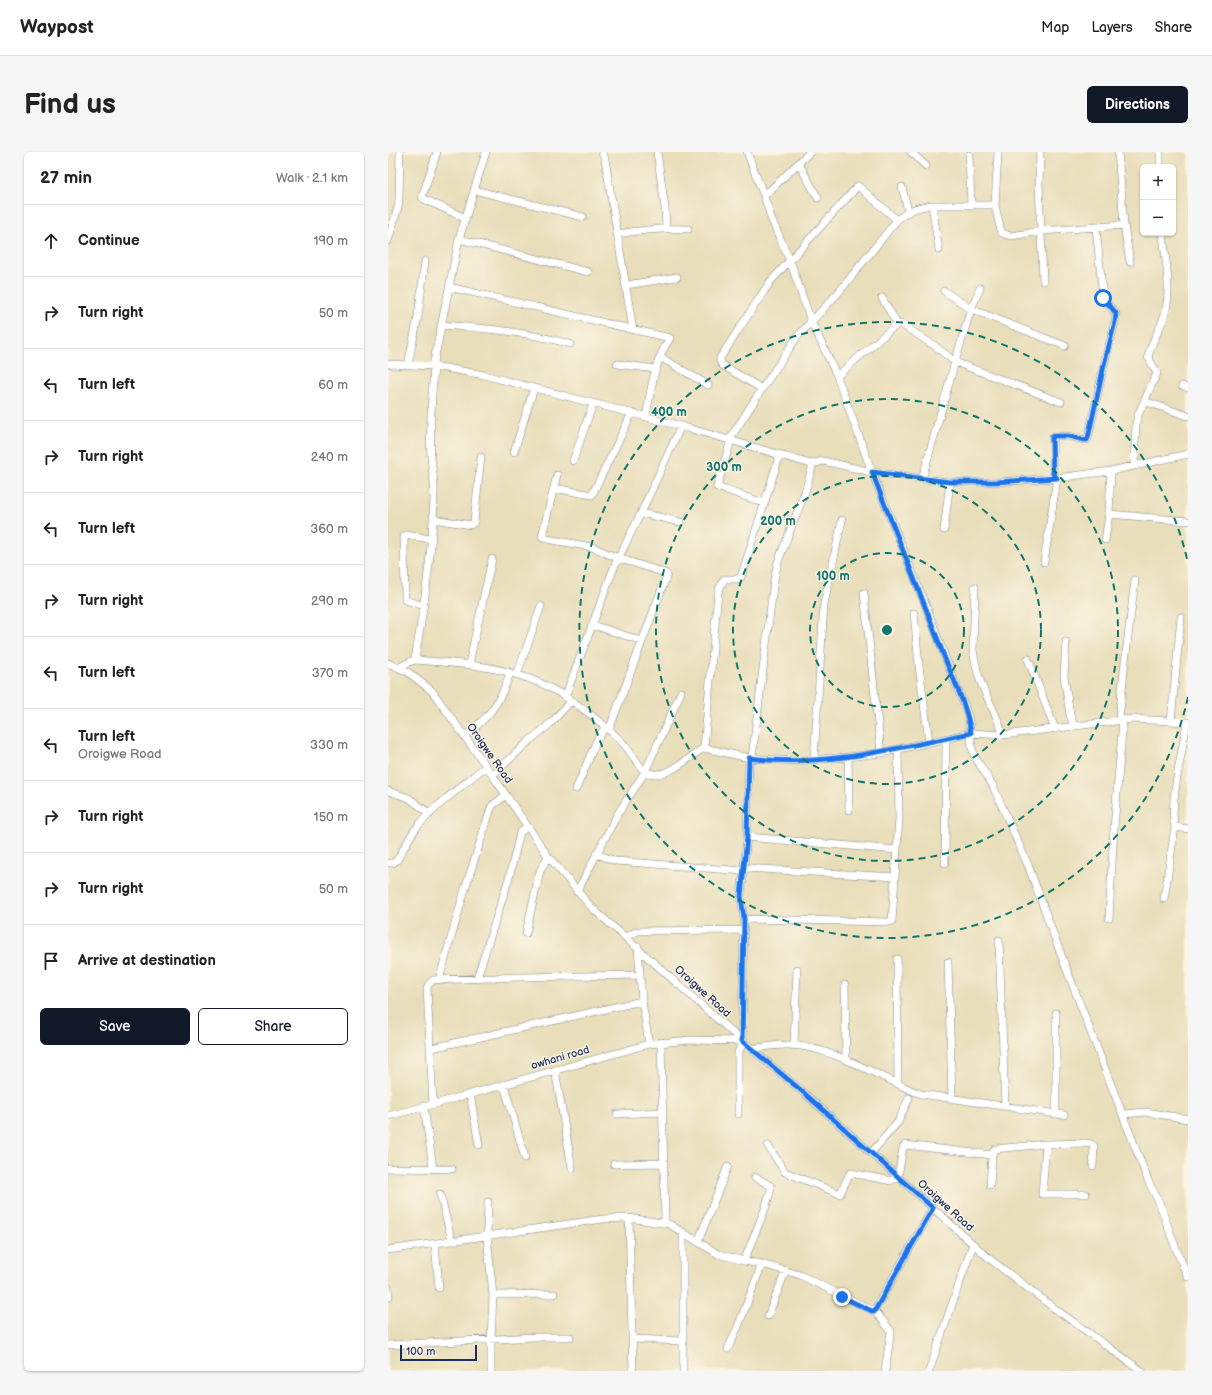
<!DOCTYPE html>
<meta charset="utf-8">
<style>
body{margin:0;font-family:"Balsamiq Sans",sans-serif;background:#f6f6f6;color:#222}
.controls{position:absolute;right:12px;top:12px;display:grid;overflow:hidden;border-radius:6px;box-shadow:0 1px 3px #0004}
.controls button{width:36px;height:36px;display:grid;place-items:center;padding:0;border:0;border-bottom:1px solid #e0e0e0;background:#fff;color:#222;font:20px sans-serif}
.scale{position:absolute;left:12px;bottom:10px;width:77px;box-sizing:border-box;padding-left:4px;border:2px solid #1b2f5e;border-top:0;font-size:11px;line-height:14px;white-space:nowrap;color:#1b2f5e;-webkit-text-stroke:3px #fcf5e5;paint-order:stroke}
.stop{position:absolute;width:12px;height:12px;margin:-9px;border:3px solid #1a73e8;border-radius:50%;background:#fff}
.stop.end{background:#1a73e8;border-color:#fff;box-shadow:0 1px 4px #0008}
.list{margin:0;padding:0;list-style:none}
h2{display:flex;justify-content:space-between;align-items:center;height:52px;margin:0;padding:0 16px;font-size:17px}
h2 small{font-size:13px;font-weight:400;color:#767676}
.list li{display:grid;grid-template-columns:26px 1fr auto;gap:12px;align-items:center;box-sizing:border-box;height:72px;padding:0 16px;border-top:1px solid #e0e0e0}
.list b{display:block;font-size:15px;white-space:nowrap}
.list p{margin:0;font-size:13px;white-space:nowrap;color:#767676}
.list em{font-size:13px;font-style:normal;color:#767676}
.actions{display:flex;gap:8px;padding:12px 16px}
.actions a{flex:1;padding:9px 0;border:1px solid #111827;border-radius:6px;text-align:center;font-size:14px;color:#111827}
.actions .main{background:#111827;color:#fff}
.icon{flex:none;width:22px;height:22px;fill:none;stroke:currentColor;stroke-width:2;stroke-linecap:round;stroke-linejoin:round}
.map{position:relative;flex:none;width:800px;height:1219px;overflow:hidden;border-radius:6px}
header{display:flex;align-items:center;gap:24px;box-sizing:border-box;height:56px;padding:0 20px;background:#fff;border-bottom:1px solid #e0e0e0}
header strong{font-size:19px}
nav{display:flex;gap:22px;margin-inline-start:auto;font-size:14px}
.intro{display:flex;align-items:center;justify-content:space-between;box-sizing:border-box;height:96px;padding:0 24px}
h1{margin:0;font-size:28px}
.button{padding:10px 18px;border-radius:6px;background:#111827;color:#fff;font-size:14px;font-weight:700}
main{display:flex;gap:24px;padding:0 24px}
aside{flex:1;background:#fff;border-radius:6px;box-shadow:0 1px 3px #0004}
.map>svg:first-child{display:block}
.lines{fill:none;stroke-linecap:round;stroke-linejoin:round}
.minor-casing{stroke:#82868c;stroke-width:8}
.minor{stroke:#fff;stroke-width:7}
.route{stroke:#1a73e8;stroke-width:5}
.ring{fill:none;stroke:#0f766e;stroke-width:2;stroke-dasharray:7 5}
.labels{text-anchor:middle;stroke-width:3;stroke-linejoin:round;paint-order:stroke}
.street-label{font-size:11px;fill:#1b2f5e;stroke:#fcf5e5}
.centre{fill:#0f766e;stroke:#fcf5e5;stroke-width:2}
.ring-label{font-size:12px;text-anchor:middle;font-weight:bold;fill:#0f766e;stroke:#fcf5e5;stroke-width:3;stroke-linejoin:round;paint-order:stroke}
</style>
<header>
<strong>Waypost</strong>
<nav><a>Map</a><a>Layers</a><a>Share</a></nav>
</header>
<div class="intro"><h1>Find us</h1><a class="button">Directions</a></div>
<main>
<aside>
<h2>27 min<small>Walk · 2.1 km</small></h2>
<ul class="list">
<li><svg class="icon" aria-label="ahead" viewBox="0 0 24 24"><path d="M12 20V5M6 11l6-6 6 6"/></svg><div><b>Continue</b></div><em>190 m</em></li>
<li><svg class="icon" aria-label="right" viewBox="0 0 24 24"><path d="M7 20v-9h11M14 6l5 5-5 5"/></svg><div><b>Turn right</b></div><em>50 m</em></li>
<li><svg class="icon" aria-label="left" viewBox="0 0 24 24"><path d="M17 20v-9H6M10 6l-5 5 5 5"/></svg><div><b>Turn left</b></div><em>60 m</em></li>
<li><svg class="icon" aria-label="right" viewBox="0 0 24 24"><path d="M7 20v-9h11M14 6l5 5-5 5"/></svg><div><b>Turn right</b></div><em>240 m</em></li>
<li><svg class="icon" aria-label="left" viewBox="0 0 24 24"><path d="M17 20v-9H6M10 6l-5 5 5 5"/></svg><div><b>Turn left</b></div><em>360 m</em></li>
<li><svg class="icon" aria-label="right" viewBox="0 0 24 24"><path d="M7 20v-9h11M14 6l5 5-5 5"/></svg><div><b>Turn right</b></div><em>290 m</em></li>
<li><svg class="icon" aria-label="left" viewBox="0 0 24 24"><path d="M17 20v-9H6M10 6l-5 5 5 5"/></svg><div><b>Turn left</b></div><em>370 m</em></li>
<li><svg class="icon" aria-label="left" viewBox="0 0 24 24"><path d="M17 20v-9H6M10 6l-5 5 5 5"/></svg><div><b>Turn left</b><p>Oroigwe Road</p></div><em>330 m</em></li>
<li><svg class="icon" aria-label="right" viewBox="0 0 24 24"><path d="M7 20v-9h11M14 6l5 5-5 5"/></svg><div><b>Turn right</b></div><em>150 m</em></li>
<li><svg class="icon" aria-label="right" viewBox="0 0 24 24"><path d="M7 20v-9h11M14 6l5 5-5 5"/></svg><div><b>Turn right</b></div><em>50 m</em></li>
<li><svg class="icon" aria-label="arrive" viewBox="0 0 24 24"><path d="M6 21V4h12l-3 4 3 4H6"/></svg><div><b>Arrive at destination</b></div></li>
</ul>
<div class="actions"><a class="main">Save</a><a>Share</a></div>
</aside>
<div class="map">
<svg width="800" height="1219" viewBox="0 0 800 1219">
<rect width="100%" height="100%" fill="#fcf5e5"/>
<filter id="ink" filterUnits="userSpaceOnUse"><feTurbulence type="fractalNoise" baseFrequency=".025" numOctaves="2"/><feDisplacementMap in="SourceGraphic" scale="8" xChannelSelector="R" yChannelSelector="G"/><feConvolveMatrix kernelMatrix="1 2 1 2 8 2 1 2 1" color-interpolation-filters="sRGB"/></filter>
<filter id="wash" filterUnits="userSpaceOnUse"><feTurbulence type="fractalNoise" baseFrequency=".012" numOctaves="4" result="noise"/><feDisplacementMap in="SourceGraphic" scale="16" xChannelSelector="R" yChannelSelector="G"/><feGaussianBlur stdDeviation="0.9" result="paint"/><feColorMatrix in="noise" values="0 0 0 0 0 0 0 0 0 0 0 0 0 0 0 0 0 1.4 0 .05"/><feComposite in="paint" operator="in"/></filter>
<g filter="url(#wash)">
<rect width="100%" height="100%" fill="#e8deba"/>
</g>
<g filter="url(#ink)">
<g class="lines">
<defs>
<path id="minor" d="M49,0L34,45L36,47L77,66
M214,0L217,7L245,178
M269,0L277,56L278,77
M359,0L376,44L383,66L402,109L423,169L449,224L484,320L538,454L565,526L577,555L581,567L584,596L587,605L605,634L640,713L672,800L761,1031L771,1050L788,1097L800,1125
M523,0L538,14
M610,0L607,53L613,80L616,82L623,84L653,79L736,73
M652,0L651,32L655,129
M730,0L736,73L742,110
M772,0V15
M581,3L583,52
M411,12L430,46
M514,35L520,59
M86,38L195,65
M376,44L422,0
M544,53L551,98
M229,82C253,78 276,76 300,77
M71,87L200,120
M0,89L10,55L11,47L12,0
M238,133L289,125
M61,135L282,186C266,209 263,238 258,265
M556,139L583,157L677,194
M494,146L509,172H513L547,194L567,210L673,250
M53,173C97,176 140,180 182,192
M272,205L320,233
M0,212L46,214L96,223L293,274L423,312L435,309L484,320L545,328L562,330H607L669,326L723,319L800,302
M229,212L268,217
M20,213L30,165L37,109
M45,214L71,87L98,0
M449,224L509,172
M794,234L800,236
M374,237L334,213L332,209V206L382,130L470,34L509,68
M756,249L800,264
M341,288L374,237L409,185L450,141L509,68C521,58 529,55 544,53H607
M343,288L329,335L376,351
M126,300L146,236
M185,309L205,252
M746,313L748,272L750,263L769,221L760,205C763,190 773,176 777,162C784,136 777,107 775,81
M169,323L154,384L159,387L204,395L230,406L277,421L279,423L221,578
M534,327L567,210L583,157L592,136
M166,336L204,343L244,261
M253,361L292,370
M721,362L800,369
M45,367L83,373L86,370L93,305
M556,378L562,330
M717,388L721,362L723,319
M656,410L669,326L665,322V285L666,284H680L696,288H699L700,286L716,213L727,170L728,161L715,146L708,75
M587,435L585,498C587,509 589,521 593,531C600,549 610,564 615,583
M476,441L493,601
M36,454L17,448L16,385L18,383L43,387
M526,461L531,514L541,590
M205,473L254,489
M678,490L676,524L682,563L686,574
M640,507L667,577
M27,508C36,453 45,397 46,342C47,330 44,318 43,305C41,275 44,244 46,214
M0,511L20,520L44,539L98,614L160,704L203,755L354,889L415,940L603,1108L666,1156L754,1219
M81,512L104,407
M12,515L21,510L27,508C66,511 106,513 142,527C171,537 211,567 233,589C242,598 248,610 257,620C279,629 299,606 316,596L361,606L407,609L460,605L493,601L583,581L615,583L744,567L800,570
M129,523L153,454
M177,545L227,413L253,361L293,274
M731,568L736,518L747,428
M783,569L793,465
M799,570C796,591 780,657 787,675L800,677
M77,584C102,564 112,551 122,521
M316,596L330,440L336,427H350L353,425L392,302
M460,605L461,658
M364,606L386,428L390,410L417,340L425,312
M426,608L436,452L454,368
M105,623L140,590L163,571L183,549
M188,637L208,590L217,575
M0,639L21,646L42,662
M359,685L509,698
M208,702L228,709L356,719
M0,711H5L9,708C16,697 21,684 30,674C50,651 75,633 98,614
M557,711L558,586
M356,716L507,725
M189,740L229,663L257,620L293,540
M776,747L787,675
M721,766L726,676L735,568
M356,767L502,770L504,769L511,666L510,597
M138,781L152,719L160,704
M237,785L250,779L355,778
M611,788L617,954
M250,795L254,849L261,892
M509,807L510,932
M560,810L564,946
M89,826L121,726L132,681L139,674
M51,828L77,737L103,656L105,653L118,643
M457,833L458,908
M273,890L277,1070
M406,893L409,817
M44,896L254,849
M364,897C375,895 387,893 398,893C437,892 489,923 525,939L533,942L676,963
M167,918L184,1016
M116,933L137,1006
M82,942L91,993
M45,952L39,836L41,832L45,828L132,825L252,823
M36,954L45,1016
M229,962L275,960
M350,962V900L356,890
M668,962V861
M736,962L758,960L800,967
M0,964L58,949L261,892L302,888L354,889L356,767L353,744L359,685L361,606
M658,992L654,1042H698
M380,994L397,1020L452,1042L461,1023L463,1021L499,1028L502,1029L510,1025L515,996L517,993L604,1003L607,997L658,992L697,991L703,992L706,994L705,1014
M483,1001L510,970L521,946
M226,1012L276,1011
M0,1016L64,1017
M602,1033L604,1003
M52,1042L64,1089
M100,1050L99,1084L105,1143L103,1188V1219
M241,1066L245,1219
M295,1080V1219
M310,1090L340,1014
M47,1092L51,1136
M0,1098L215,1067L241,1066L281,1072L330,1102L356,1109L374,1112L412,1123L486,1159L495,1169L503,1179L497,1219
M356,1109L377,1057L383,1037V1034L367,1025
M0,1136L1,1145
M105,1143L166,1142
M486,1159L545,1056
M380,1164L398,1118
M244,1187L294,1189
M0,1193L145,1185H182
M340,1197L351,1172L374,1112
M541,1219L585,1092"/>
</defs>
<!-- minor casing -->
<use href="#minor" class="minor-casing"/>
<!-- minor -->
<use href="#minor" class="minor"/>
</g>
</g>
<g class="lines" filter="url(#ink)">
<!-- route -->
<path class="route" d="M454,1145L486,1160L545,1056L415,940L354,889L356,767L353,744L359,685L361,606C436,616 510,596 583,581C579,555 567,531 557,507C534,444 508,382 484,320L562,330H607L669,326L665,322L664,285L666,284H680L696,288H699L700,286L716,213L727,170L728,161L715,146"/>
</g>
<!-- distance rings -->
<g class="ring">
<circle cx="499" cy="478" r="77"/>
<circle cx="499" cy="478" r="154"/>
<circle cx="499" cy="478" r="231"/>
<path d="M800 545A308 308 0 1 1 800 411"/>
</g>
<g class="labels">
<!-- street labels -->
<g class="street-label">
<text transform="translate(102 601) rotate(55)" y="4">Oroigwe Road</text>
<text transform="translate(315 839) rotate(42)" y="4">Oroigwe Road</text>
<text transform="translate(172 905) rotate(-16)" y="4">owhani road</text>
<text transform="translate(558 1053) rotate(42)" y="4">Oroigwe Road</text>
</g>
</g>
<circle cx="499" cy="478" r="6" class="centre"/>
<g class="ring-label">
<text x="281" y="264">400 m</text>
<text x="336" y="319">300 m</text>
<text x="390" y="373">200 m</text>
<text x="445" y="428">100 m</text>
</g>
</svg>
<div class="controls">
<button>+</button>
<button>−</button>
</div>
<div class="scale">100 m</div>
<div class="stop" style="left:715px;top:146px"></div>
<div class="stop end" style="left:454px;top:1145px"></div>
</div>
</main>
